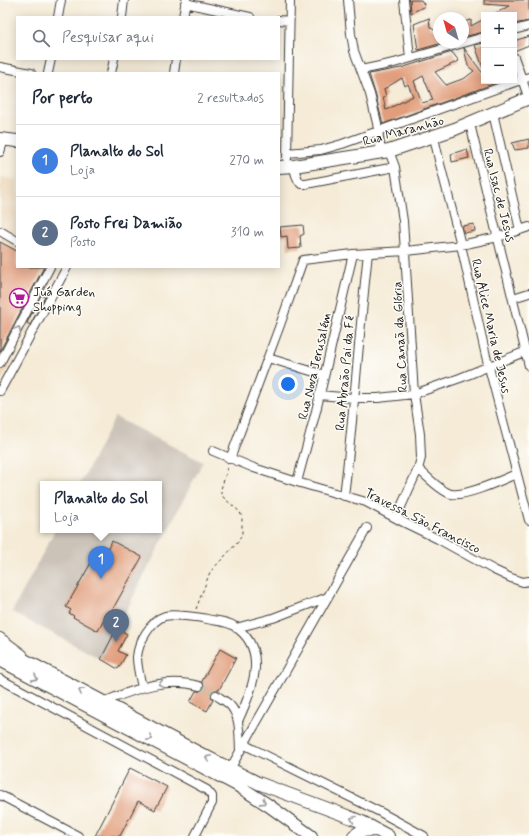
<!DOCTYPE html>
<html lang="pt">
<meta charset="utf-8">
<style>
body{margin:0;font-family:Mynerve,sans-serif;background:#f6f6f7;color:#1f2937}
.controls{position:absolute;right:12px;top:12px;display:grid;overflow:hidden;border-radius:0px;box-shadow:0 2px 10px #0003}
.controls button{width:36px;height:36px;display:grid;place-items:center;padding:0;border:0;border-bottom:1px solid #e0e1e3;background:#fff;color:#1f2937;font:20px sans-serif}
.compass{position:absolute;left:433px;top:12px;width:36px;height:36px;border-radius:50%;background:#fff;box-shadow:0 2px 10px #0003;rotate:323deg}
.you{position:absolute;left:288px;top:384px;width:14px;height:14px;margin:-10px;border:3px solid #fff;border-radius:50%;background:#1a73e8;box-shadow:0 0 0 6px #1a73e833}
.badge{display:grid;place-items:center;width:26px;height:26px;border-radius:50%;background:#7c3aed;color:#fff;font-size:13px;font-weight:700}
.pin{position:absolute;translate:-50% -33px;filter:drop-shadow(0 1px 2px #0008)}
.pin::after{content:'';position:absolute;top:21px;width:14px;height:12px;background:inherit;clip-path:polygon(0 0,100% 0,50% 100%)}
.popup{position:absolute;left:40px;top:481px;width:122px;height:52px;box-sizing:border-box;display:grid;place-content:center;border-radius:0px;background:#fff;filter:drop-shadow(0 1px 3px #0005);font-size:13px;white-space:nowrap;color:#747a83}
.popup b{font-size:15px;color:#1f2937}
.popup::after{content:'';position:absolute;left:50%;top:100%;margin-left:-8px;border:8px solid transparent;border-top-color:#fff}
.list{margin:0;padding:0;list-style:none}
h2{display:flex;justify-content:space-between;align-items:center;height:52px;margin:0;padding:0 16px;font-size:17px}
h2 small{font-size:13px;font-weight:400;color:#747a83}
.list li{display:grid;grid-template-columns:26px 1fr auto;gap:12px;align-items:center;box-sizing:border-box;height:72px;padding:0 16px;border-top:1px solid #e0e1e3}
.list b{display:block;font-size:15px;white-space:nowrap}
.list p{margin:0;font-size:13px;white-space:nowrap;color:#747a83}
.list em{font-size:13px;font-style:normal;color:#747a83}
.icon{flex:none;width:22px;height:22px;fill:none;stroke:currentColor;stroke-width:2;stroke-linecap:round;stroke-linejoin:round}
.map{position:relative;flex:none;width:529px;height:836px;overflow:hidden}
.search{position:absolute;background:#fff;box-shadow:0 2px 10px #0003;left:16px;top:16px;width:264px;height:44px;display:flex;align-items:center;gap:10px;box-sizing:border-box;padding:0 14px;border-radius:0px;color:#747a83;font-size:15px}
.panel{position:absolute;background:#fff;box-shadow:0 2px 10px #0003;left:16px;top:72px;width:264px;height:196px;border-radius:0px}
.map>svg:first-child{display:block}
.built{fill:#ecd7ba}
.industrial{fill:#cbc2b8}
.building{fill:#e19d7b;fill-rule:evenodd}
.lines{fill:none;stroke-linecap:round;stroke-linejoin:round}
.minor-tunnel{stroke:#cac2b2;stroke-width:8;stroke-dasharray:8 4;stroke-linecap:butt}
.minor-casing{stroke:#3d3b38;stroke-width:10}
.highway-casing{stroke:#3d3b38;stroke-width:14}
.path{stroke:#3d3b38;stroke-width:1;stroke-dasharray:3 3;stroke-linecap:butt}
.minor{stroke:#fff;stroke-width:8}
.highway{stroke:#fff;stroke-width:12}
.oneway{stroke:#999}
.labels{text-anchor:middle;stroke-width:3;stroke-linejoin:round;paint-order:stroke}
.street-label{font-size:13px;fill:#1c1c1c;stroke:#fdfcf7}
.poi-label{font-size:13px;fill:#1c1c1c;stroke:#fdfcf7;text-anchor:start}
</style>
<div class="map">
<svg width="529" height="836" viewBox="0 0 529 836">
<rect width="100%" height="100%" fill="#fdfcf7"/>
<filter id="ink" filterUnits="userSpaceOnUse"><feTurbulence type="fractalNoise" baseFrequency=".025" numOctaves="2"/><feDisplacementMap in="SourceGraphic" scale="8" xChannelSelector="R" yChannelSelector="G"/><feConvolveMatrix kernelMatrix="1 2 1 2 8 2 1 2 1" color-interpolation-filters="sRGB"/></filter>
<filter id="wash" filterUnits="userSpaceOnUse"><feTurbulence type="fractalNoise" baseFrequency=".012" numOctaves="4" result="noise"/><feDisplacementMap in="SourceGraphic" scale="16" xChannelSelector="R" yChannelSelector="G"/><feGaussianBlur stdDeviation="0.9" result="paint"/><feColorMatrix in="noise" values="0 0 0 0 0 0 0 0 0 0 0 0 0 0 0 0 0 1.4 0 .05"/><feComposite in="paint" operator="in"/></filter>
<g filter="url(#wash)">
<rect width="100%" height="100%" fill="#f5ebd7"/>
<!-- built -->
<path class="built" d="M0,177L17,180V267H62L0,383Z"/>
<!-- industrial -->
<path class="industrial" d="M115,417L203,462L101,659L12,612L55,530H159V484H80Z"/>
<g id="blocks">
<!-- building -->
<path class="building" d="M410,0H421L425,6L411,13Z
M484,0H529V21L514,24V15H492L509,6L484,4Z
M429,18L430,27L434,30L439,29V44L418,50L414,24Z
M484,19V32L463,37V22L471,20V26Z
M529,36V45L514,51V41Z
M484,43V68H483L475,45Z
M464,48L484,75V81H501L383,124L375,93L369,74L401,68L452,52L459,61L435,72L446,85L465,78L474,71L468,66ZM423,76L433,100L422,103L414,81ZM402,78L405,86L408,84L413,96L386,110L383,97L386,96L384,89Z
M529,139V148L515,150L512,143Z
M467,149L469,158L452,162L451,154Z
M474,224L475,231L464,233L462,226Z
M303,225L304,234L300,236L301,248L288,249L287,236L281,237L280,227Z
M0,242L17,251V267H44L0,351Z
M41,295L45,297L30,325L27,323Z
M112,541L142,557L106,621L104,620L98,631L73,617L74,616L69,613L71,610L66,607L101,545L108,548Z
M117,628L127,634L118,651L126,655L118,669L101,659Z
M220,649L236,658L219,690H214L211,692V697L213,700L207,711L190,702L196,691H200L203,689L204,685L202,681Z
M130,768L167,787L155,810L138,801L120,836H95Z"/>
</g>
</g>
<g filter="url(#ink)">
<use href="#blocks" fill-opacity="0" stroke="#3d3b38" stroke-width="1"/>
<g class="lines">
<!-- minor-tunnel -->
<path class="minor-tunnel" d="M199,686L216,695"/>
<defs>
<path id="minor" d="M348,0L351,34L354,51L370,94L377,123L381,152
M404,0L410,58
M185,3L250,17
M58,17L61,0
M122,17L124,0
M183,17L186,0
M279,20L289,21
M514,30L529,26
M514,57L529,99
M0,67L31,73
M361,70L394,63L484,37
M48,73L51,59
M111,73L114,59
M174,73L176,59
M493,113L520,230
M470,124L529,366
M434,137L439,160L461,245L486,356L529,520
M389,151L395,167L403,221L414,394L420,434L421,458L418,469L396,518
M0,152L4,139
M287,153L321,150L342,144L529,77
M287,158L290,0
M294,166C295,173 296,178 301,184H306L395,167
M0,231L17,241
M513,298L529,293
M268,358L324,375
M0,363L50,267
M0,391L67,267
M319,395L353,398H378L414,394L460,378L529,350
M213,451L254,468L297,482L366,502L405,523L438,539L494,570L511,578L523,582L529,581
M230,459L280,325L303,260L353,254L406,251L461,245L498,237L529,227
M418,469C427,476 440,491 451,494C465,497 502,480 516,474
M297,482L316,411L353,254
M344,496C354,415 359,334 368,253
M236,628L273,618L328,597
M0,637L23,654
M0,679L207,790L212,796V803L195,836
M142,687C140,678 137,667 137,657C138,643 151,620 165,616C172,614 199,617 207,619C215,621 227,621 234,626C270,649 252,691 238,721
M216,695C220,698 225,701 229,704C241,716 239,735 240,750
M103,702C134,690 165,676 199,686
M243,744L380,812L424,836
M230,769L367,528
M0,795L78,836"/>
<path id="highway" d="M0,139L17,141
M279,167L294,166L389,151L455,129L529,98
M0,647L199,753L258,783L339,813L362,822L388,836
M0,660L237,785L268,805L311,836
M354,836L361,831L376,830"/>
</defs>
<!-- minor casing -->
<use href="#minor" class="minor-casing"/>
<!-- highway casing -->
<use href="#highway" class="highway-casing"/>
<!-- path -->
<path class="path" d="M196,609L210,572L239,541L242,533V518L240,512L224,498L221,494V489L228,467"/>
<!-- minor -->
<use href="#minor" class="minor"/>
<!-- highway -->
<use href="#highway" class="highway"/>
</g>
<!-- one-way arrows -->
<defs><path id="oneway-chevron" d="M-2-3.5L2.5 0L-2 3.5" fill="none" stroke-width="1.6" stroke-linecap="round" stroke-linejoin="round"/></defs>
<g class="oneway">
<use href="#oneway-chevron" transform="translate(18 329) rotate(-62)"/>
<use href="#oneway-chevron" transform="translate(35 678) rotate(28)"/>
<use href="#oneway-chevron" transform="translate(161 684) rotate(171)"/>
<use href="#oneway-chevron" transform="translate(81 691) rotate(-152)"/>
<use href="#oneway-chevron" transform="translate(150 738) rotate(27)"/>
<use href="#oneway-chevron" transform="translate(208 758) rotate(-153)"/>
<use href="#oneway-chevron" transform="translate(263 802) rotate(33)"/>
<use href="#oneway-chevron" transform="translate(353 819) rotate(-157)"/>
</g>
</g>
<!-- icons -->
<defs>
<symbol id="supermarket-ring" viewBox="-11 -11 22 22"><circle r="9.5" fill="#fdfcf7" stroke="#b5179e" stroke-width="1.5"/><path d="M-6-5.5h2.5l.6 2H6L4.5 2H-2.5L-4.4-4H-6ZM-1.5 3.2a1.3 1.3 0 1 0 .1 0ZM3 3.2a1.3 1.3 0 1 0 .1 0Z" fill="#b5179e"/></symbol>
</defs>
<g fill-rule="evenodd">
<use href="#supermarket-ring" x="8" y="287" width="22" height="22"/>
</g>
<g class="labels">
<!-- street labels -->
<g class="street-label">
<text transform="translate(403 130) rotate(-15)" y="5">Rua Maranhão</text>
<text transform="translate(500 195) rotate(76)" y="5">Rua Isac de Jesus</text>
<text transform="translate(492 326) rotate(77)" y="5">Rua Alice Maria de Jesus</text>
<text transform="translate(399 337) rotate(-93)" y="5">Rua Canaã da Glória</text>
<text transform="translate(314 366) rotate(-77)" y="5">Rua Nova Jerusalém</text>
<text transform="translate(344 373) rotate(-85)" y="5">Rua Abraão Pai da Fé</text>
<text transform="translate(423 520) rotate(27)" y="5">Travessa São Francisco</text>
</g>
<!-- poi labels -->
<g class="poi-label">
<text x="33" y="296">Juá Garden<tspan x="33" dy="15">Shopping</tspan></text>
</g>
</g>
</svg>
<div class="controls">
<button>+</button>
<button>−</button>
</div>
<svg class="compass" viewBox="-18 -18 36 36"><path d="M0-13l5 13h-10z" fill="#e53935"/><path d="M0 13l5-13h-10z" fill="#747a83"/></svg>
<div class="you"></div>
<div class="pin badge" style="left:101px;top:579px;background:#3f7fe0">1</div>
<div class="popup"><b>Planalto do Sol</b>Loja</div>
<div class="pin badge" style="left:116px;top:642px;background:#5c6f8a">2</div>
<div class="search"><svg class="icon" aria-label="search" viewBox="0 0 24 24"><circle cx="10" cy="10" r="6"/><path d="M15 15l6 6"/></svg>Pesquisar aqui</div>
<section class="panel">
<h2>Por perto<small>2 resultados</small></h2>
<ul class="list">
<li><span class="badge" style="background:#3f7fe0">1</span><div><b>Planalto do Sol</b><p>Loja</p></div><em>270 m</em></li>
<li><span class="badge" style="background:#5c6f8a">2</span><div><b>Posto Frei Damião</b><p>Posto</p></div><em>310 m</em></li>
</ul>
</section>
</div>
